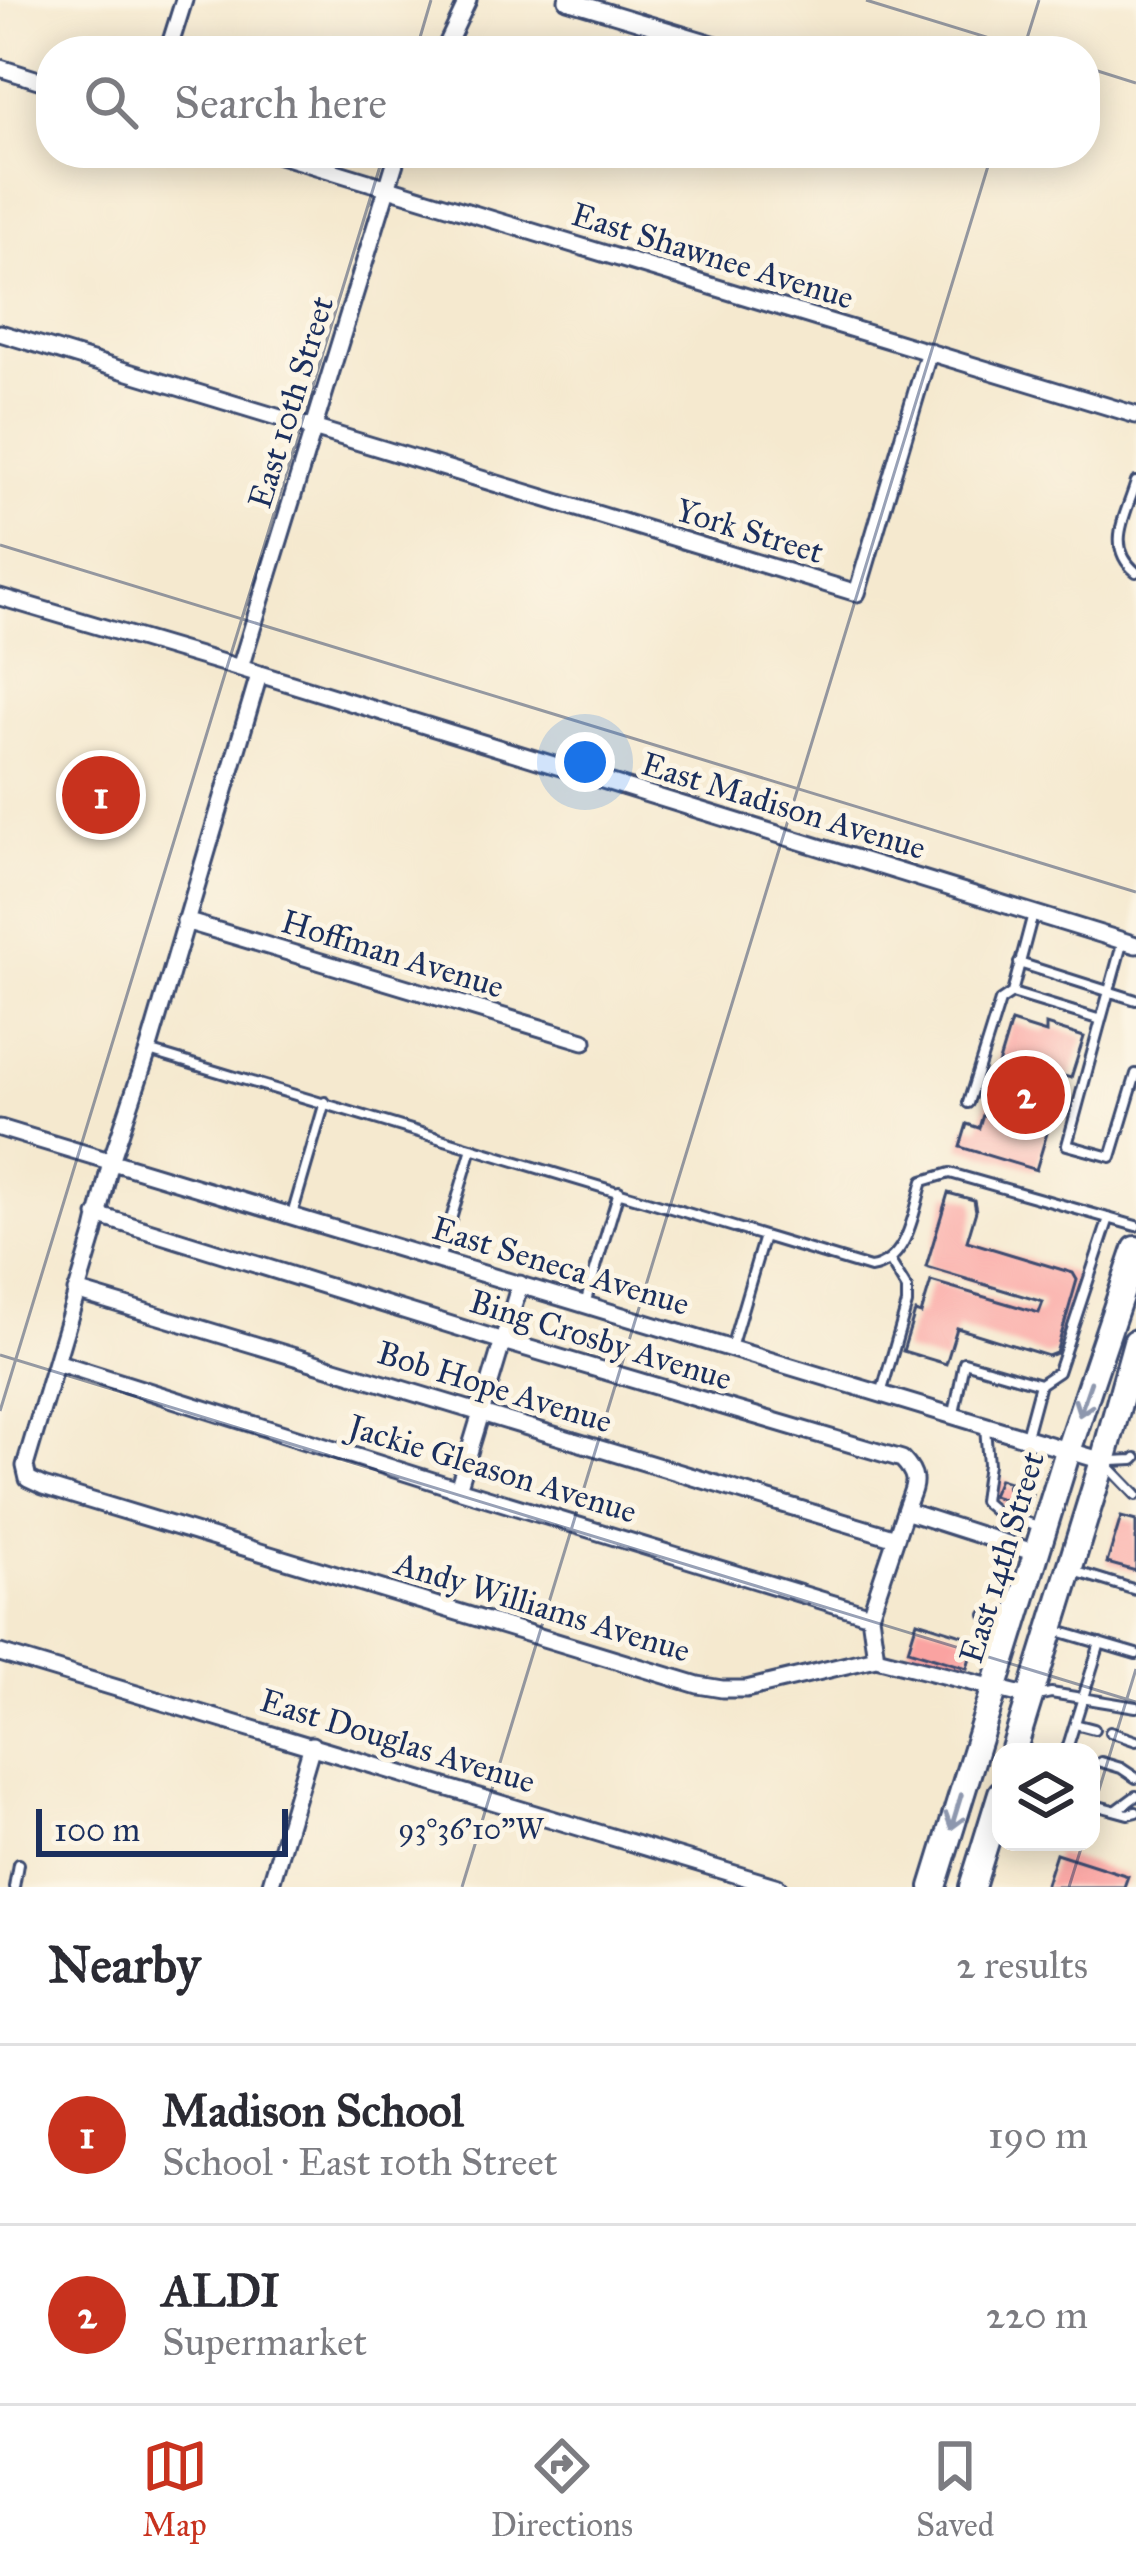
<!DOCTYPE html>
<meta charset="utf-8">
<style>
body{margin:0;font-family:"IM FELL Great Primer",serif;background:#f7f7f7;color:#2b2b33}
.controls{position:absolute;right:36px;bottom:36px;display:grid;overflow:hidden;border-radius:24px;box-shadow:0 6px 30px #0003}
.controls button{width:108px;height:108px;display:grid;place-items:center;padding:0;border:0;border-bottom:3px solid #e1e1e2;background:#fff;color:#2b2b33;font:60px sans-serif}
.scale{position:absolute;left:36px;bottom:30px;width:252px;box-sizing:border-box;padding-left:12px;border:6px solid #1b2f5e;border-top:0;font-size:33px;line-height:42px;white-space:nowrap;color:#1b2f5e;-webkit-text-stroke:9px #fcf5e5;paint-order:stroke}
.you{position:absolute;left:585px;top:762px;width:42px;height:42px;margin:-30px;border:9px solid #fff;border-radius:50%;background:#1a73e8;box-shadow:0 0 0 18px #1a73e833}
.badge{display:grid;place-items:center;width:78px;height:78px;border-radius:50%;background:#c8321e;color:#fff;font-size:39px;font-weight:700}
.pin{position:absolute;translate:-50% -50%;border:6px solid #fff;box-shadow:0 3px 12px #0006}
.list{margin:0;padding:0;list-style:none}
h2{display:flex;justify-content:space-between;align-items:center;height:156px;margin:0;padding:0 48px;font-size:51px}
h2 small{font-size:39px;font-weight:400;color:#7c7c81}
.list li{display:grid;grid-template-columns:78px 1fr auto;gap:36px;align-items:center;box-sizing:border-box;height:180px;padding:0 48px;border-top:3px solid #e1e1e2}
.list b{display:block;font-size:45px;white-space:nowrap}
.list p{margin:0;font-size:39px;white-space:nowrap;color:#7c7c81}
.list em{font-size:39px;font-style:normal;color:#7c7c81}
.icon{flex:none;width:66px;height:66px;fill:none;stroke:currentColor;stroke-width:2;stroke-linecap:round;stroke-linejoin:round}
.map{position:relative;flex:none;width:1136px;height:1887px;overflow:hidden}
.search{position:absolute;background:#fff;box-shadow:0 6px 30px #0003;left:36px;right:36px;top:36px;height:132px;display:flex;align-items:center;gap:30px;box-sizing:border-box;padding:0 42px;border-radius:48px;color:#7c7c81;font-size:45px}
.sheet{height:516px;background:#fff}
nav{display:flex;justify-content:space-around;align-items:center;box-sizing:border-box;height:168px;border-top:3px solid #e1e1e2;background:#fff;font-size:33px;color:#7c7c81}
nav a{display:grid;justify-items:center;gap:6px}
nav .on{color:#c8321e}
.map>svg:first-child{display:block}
.building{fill:#faa3a1}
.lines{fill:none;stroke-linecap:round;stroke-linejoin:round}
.service-casing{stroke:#3c4b6f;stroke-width:14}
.minor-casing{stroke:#3c4b6f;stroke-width:21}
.primary-casing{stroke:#3c4b6f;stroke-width:30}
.service{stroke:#fff;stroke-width:8}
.minor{stroke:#fff;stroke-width:15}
.primary{stroke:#fff;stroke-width:24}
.oneway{stroke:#8d97ae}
.ticks{fill:none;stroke:#1b2f5e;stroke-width:3;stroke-opacity:0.45}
.labels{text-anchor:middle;stroke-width:10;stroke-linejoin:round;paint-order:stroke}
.street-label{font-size:33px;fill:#1b2f5e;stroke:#fcf5e5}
.ticks-label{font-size:30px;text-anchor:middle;fill:#1b2f5e;stroke:#fcf5e5;stroke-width:10;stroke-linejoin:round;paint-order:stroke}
</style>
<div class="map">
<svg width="1136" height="1887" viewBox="0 0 1136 1887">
<rect width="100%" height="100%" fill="#fcf5e5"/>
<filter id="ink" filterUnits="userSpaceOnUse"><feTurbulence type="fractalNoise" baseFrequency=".00833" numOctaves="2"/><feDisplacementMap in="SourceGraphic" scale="24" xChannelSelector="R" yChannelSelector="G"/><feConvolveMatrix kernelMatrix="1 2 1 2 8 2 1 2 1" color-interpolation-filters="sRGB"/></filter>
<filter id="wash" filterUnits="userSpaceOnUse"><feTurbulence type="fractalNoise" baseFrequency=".004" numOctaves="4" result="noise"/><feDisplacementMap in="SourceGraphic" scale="48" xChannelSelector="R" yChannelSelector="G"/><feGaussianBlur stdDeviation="2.7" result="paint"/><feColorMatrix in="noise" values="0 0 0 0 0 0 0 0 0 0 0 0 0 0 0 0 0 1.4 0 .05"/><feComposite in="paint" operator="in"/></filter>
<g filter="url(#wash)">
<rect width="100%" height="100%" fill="#f5e9cf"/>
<g id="blocks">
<!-- building -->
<path class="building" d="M1011,1022L1046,1033V1025L1084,1037L1071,1078L1064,1076L1036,1170L960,1147L967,1124L979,1128Z
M948,1193L974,1200L976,1211L967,1241L1073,1273L1077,1280L1056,1353L1048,1356L957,1328L946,1364L903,1351L915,1312L921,1314L931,1281L1039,1313L1043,1302L926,1267Z
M999,1479L1009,1482L1007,1487L1032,1495L1027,1511L1000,1505L1002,1499L992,1496Z
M1121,1517L1136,1521V1571L1107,1563Z
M917,1621L975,1639L967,1668L908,1650Z
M1056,1853L1128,1876L1124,1887H1045Z"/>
</g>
</g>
<g filter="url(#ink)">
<use href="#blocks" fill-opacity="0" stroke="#3c4b6f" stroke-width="3"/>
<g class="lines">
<defs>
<path id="service" d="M1136,482C1126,516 1105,546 1136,572
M1033,914L1012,993L1101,1020L1122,944
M1019,963L1136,1000
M1101,1020L1067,1145L1111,1157L1136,1074
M149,1051L870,1268C908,1262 913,1214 923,1181L950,1173L1136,1226
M968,1103L1000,1001L1012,993
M292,1215L325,1102
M439,1260L472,1148
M585,1304L619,1191
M731,1348L764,1236
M881,1394L907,1304V1289L890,1261
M954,1414L964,1362L1040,1384
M985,1427L988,1464L983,1501L997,1513L1042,1527
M1026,1436L1040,1384L1058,1372L1109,1218
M1111,1461L1134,1460L1136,1458
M1108,1466L1136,1495
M1077,1572L1136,1590
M986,1615L1013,1624
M1058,1631L1136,1654
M1037,1696L1051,1693L1136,1707
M1075,1724L1094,1729
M1110,1732L1136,1741
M1066,1752L1100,1643
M1101,1762L1121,1768L1136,1778
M1091,1804L1128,1814L1136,1812
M1117,1810L1136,1796
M14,1887L18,1864"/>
<path id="minor" d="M567,0L736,51
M168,51L184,0
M444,51L468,0
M0,68L51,84
M273,153L1136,415
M0,333L857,593L929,351
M0,597L240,668L1136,945
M240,668L398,153
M259,675L148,1051L111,1161L95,1231L25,1466L28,1479L43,1486L698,1685L722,1689H746L876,1658L1030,1697
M185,921L584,1041
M0,1128L1103,1461
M97,1215L503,1341L902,1459C922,1480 913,1486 905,1511L1036,1553
M76,1291L896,1538
M56,1362L458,1489L870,1615L876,1658
M458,1489L520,1284
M870,1615L905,1511
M0,1653L778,1887
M270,1887L312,1745"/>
<path id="primary" d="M1013,1752L1103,1461L1136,1342
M933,1887L1068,1451L1136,1249
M972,1887L1001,1793"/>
</defs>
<!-- service casing -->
<use href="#service" class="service-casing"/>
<!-- minor casing -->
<use href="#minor" class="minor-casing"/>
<!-- primary casing -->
<use href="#primary" class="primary-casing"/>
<!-- service -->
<use href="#service" class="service"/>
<!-- minor -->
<use href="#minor" class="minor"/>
<!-- primary -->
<use href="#primary" class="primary"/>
</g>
<!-- one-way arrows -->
<defs><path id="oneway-shaft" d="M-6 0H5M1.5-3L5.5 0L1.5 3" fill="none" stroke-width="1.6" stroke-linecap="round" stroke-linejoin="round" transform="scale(3)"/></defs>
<g class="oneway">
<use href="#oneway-shaft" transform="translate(1085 1399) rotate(109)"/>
<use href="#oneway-shaft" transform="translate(956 1812) rotate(107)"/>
</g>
</g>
<!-- ticks -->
<path class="ticks" d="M866,0L1032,51M416,51L431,0M1023,51L1039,0M1085,67L1136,83M0,545L1136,892M0,1355L1136,1702M0,1411L384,153M1091,1816L1136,1669M462,1887L992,153M1069,1887L1083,1842"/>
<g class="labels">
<!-- street labels -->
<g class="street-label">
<text transform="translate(713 255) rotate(17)" y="12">East Shawnee Avenue</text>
<text transform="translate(290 402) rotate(-73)" y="12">East 10th Street</text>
<text transform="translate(750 530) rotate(17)" y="12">York Street</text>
<text transform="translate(784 805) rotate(17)" y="12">East Madison Avenue</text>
<text transform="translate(393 953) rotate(17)" y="12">Hoffman Avenue</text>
<text transform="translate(561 1265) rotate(17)" y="12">East Seneca Avenue</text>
<text transform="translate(601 1339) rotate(17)" y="12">Bing Crosby Avenue</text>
<text transform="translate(495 1386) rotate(17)" y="12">Bob Hope Avenue</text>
<text transform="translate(493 1468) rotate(17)" y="12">Jackie Gleason Avenue</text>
<text transform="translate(1001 1557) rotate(-73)" y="12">East 14th Street</text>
<text transform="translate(543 1606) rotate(17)" y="12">Andy Williams Avenue</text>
<text transform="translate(398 1740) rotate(17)" y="12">East Douglas Avenue</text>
</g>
</g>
<g class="ticks-label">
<text x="471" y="1839">93°36'10"W</text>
</g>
</svg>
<div class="controls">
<button><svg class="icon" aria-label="layers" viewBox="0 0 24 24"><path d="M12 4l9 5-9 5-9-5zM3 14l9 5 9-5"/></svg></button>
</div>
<div class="scale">100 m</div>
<div class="you"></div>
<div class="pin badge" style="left:101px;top:795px">1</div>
<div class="pin badge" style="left:1026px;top:1095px">2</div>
<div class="search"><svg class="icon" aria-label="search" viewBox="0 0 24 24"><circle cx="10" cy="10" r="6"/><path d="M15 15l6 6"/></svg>Search here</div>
</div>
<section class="sheet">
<h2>Nearby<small>2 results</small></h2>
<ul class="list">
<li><span class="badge">1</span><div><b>Madison School</b><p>School · East 10th Street</p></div><em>190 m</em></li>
<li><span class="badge">2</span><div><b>ALDI</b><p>Supermarket</p></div><em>220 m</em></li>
</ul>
</section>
<nav>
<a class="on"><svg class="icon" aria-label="map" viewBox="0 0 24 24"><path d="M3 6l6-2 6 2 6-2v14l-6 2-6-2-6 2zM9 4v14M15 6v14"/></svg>Map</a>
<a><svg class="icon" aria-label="directions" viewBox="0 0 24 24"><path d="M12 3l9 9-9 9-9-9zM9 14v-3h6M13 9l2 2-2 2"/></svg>Directions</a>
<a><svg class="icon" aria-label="saved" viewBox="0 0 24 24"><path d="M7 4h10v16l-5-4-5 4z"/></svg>Saved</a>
</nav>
